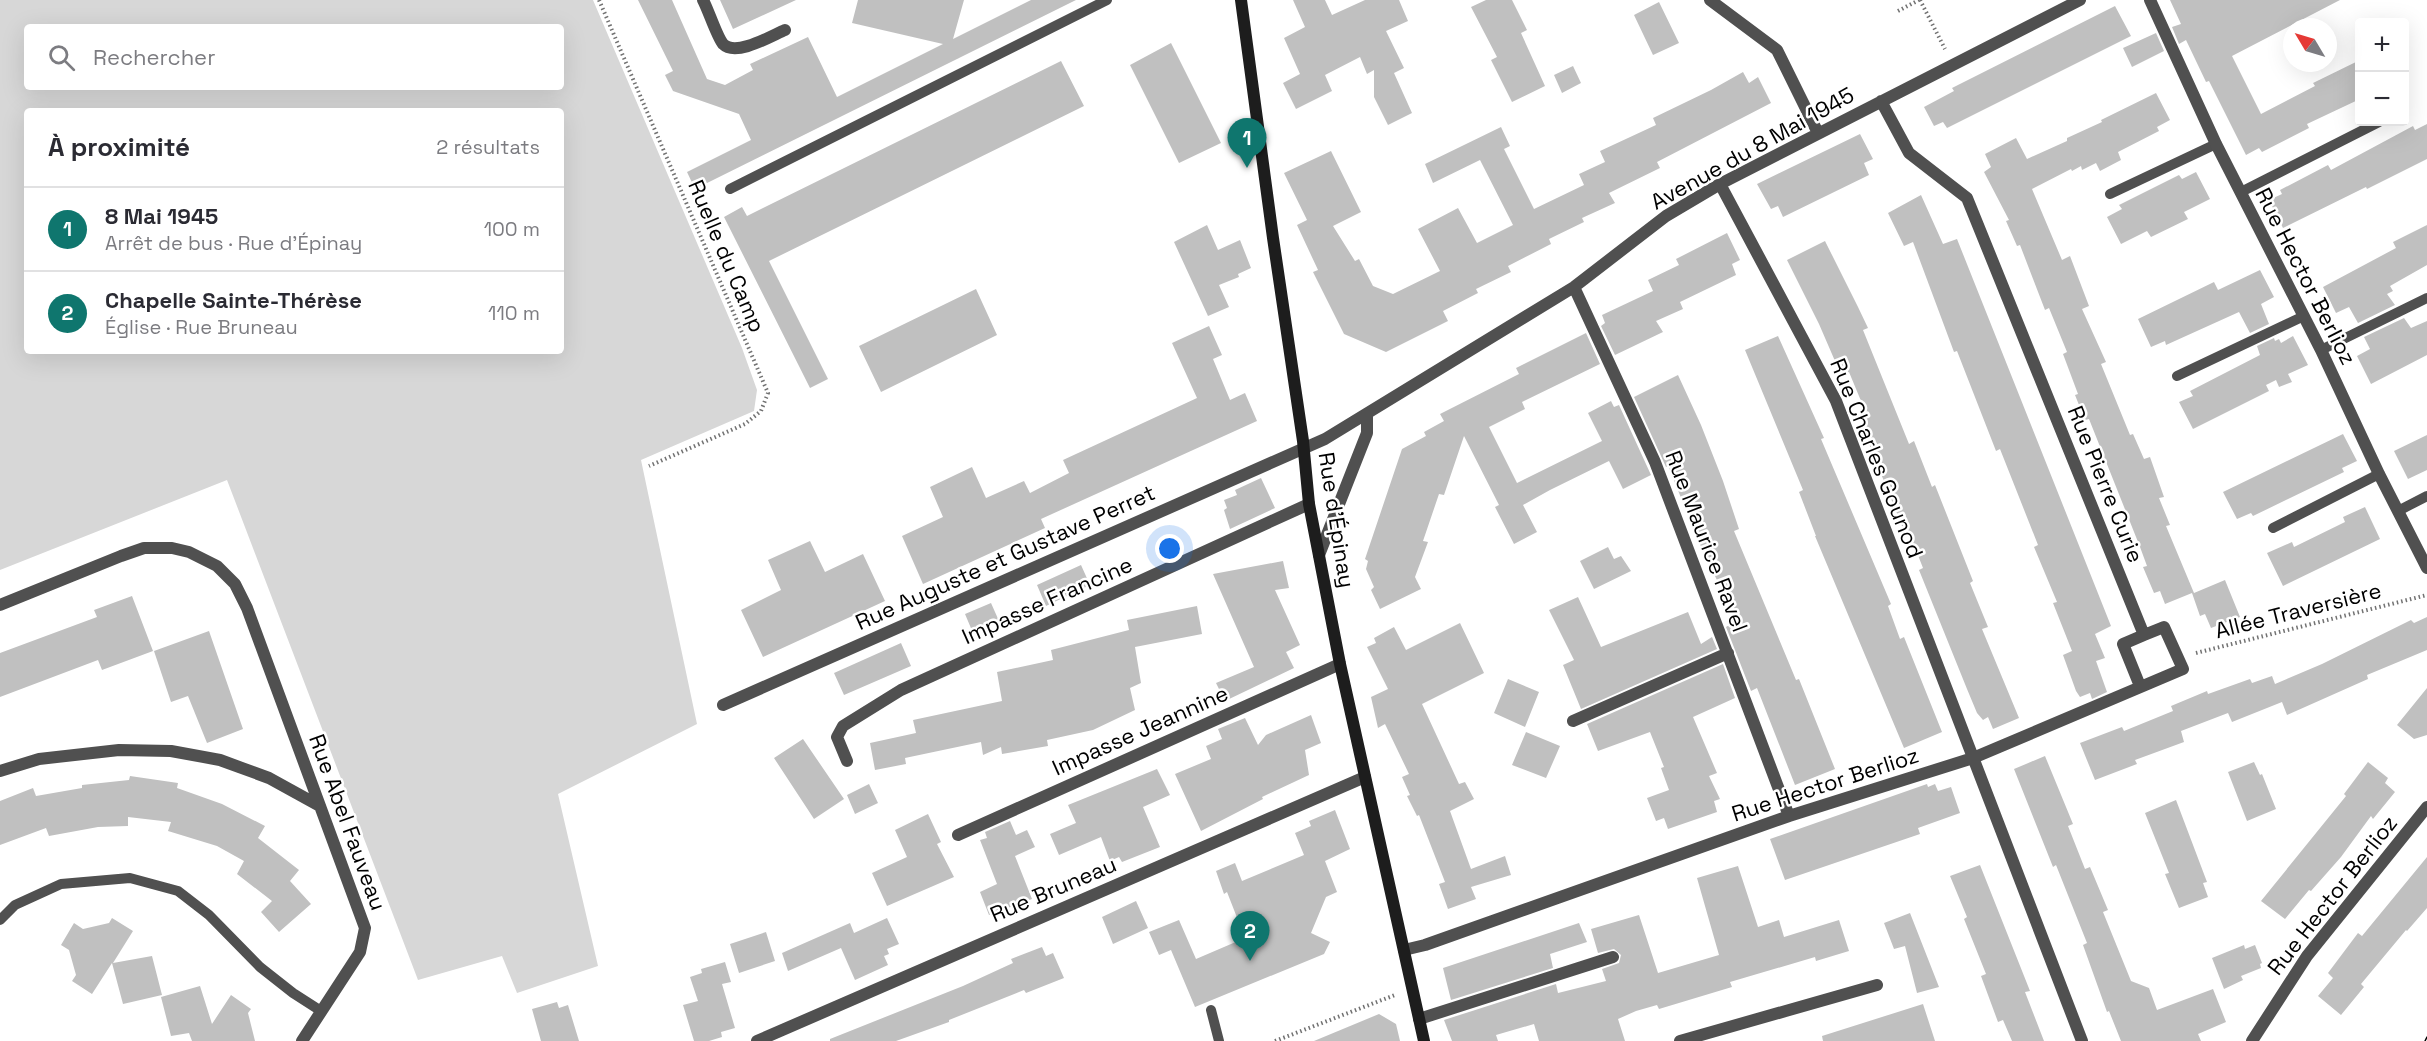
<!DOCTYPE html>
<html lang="fr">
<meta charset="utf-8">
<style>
body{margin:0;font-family:"Space Grotesk",sans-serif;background:#f2f2f3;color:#2b2b33}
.controls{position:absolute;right:18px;top:18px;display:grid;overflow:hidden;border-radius:6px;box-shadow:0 6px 24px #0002}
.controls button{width:54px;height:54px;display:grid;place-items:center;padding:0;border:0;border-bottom:2px solid #e1e1e2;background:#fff;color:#2b2b33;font:30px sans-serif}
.compass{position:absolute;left:2283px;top:18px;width:54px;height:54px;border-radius:50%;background:#fff;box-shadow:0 6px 24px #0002;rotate:308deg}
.you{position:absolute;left:1170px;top:549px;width:21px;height:21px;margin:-15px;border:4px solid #fff;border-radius:50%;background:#1a73e8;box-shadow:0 0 0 9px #1a73e833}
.badge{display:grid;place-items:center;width:39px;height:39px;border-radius:50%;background:#0f766e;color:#fff;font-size:20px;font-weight:700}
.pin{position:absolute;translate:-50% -50px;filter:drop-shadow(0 2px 3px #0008)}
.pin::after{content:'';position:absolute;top:32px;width:21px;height:18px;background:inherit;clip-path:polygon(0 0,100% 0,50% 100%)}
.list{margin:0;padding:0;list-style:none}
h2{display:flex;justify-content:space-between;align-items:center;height:78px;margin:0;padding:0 24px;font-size:26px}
h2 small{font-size:20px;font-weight:400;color:#7c7c81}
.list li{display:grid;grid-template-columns:39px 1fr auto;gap:18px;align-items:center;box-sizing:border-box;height:84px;padding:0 24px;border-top:2px solid #e1e1e2}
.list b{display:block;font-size:22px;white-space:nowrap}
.list p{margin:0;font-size:20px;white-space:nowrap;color:#7c7c81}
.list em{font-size:20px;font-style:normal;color:#7c7c81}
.icon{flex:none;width:33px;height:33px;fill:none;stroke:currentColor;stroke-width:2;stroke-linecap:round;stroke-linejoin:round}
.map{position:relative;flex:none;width:2427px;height:1041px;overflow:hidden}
.search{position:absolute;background:#fff;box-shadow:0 6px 24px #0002;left:24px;top:24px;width:540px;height:66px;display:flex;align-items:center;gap:15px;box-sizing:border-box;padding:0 21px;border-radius:6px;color:#7c7c81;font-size:22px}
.panel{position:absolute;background:#fff;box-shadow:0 6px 24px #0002;left:24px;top:108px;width:540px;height:246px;border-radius:6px}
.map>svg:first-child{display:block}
.green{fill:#d7d7d7;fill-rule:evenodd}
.building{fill:#c0c0c0}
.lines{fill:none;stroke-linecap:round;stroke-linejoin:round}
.path{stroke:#727272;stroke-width:4;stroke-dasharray:1.5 3;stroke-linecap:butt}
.service{stroke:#505050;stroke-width:10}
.minor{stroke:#505050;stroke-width:12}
.secondary{stroke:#1d1d1d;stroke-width:12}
.tram{stroke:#000;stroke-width:1.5}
.labels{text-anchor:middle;stroke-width:5;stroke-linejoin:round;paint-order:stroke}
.street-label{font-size:22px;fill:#000;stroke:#fff}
</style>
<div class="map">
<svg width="2427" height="1041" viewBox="0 0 2427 1041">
<rect width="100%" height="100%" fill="#fff"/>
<!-- green -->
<path class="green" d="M0,0H593L742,348L757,390L754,411L641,460L697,724L558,794L598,966L517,993L502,956L418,980L227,480L0,570ZM27,27H561V87H27ZM27,111H561V351H27Z"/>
<!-- building -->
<path class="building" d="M638,0H672L707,79L725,85L753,70L750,64L808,37L837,97L943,44L852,23L858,0H964L953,39L1031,0H1076L695,189L687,172L751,140L739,114L673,91L665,75L673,71Z
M720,0H796L733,29Z
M1293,0H1325L1332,15L1365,0H1399L1408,21L1386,31L1404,68L1394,73L1412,113L1388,125L1374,97V70L1367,74L1360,57L1325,75L1332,91L1296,109L1283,83L1300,74L1284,38L1305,27Z
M1486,0H1512L1527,30L1521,33L1545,86L1512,102L1491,60L1497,57L1471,7Z
M2170,0H2340L2232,56L2261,114L2315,86L2313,83L2360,60V99L2307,124L2309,128L2262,152L2259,148L2246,155L2209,81L2206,82L2186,40L2179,44L2172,27L2181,24Z
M1659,2L1679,43L1653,55L1634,15Z
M2115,6L2131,36L1947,128L1943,122L1934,126L1924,107L1954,91L1952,88Z
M2156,33L2164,51L2132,67L2123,48Z
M1171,43L1221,143L1179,163L1130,65Z
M1061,61L1084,106L769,261L828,379L810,388L724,217L742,207L747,216Z
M1573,66L1581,83L1562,93L1554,75Z
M1743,72L1749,83L1758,77L1771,103L1657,162L1660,168L1609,193L1615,203L1582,218L1584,222L1549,239L1551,244L1508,266L1511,272L1476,289L1478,293L1443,311L1448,321L1386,352L1344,334L1313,272L1318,270L1297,225L1307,220L1284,173L1331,151L1361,212L1333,226L1355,261L1359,259L1373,286L1393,294L1440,271L1418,229L1458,208L1477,243L1513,225L1480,160L1433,183L1425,164L1501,127L1510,146L1504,149L1534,209L1584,185L1579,174L1605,162L1600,151L1656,125L1653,118L1711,90Z
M2156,93L2170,120L2157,127L2159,131L2118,152L2121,160L2100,171L2096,163L2082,170L2081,166L2072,171L2071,169L2032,189L2062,260L2070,256L2089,306L2082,309L2106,362L2101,364L2130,435L2133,434L2144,459L2150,457L2164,497L2159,498L2170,525L2166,526L2194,593L2225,580L2240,617L2211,628L2205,614L2200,616L2192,593L2165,604L2160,591L2154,593L2143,567L2147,566L2140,547L2089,419L2085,420L2075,395L2078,394L2063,354L2067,352L2049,308L2045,310L2020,245L2017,246L2006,221L2009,220L1984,172L1991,167L1985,154L2016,138L2027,159L2067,141V138L2102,122L2101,120Z
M2427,124V159L2367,189L2366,187L2283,228L2269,200L2282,194L2280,190L2328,165L2331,170L2413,126L2415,130Z
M1860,134L1873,159L1864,163L1869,175L1783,217L1778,206L1771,209L1757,184Z
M2196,172L2210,199L2184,212L2188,219L2151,237L2147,231L2121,244L2107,217L2122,209L2119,205L2179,175L2182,179Z
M1921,195L1943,244L1957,239L2111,626L2095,634L2105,658L2096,661L2107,692L2092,699L2090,693L2080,697L2076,691L2063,655L2072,651L2053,603L2057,602L2034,547L2038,545L2000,449L1996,451L1957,351L1954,352L1913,242L1904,246L1888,213Z
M1207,225L1218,250L1240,240L1251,268L1238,274L1239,277L1219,285L1229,307L1208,316L1174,242Z
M2427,225V265L2390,286L2393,291L2387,294L2395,305L2358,323L2349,307L2336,313L2323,287L2396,248L2393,242Z
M1727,233L1740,260L1732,264L1736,275L1680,302L1683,309L1656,321L1663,332L1615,355L1601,326L1605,323L1602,315L1653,291L1648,280L1679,265L1676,259Z
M1825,241L1858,307L1868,328L1863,330L1909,444L1914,441L1932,487L1935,485L1973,581L1970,583L1988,627L1982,629L2019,718L1993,729L1988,717L1983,720L1977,713L1967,689L1919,570L1923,568L1908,530L1904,531L1861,424L1863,423L1860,415L1866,413L1849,372L1843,375L1838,368L1819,324L1787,260Z
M2260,270L2274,297L2261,304L2269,324L2250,333L2239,312L2166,345L2165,341L2151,347L2138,319L2214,282L2218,290Z
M976,289L997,335L881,392L859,346Z
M2404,318L2411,328L2427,321V355L2371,384L2357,356L2370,349L2364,337Z
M1209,326L1222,355L1213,359L1230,400L1245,393L1257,421L1041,519L1045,528L923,584L902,536L943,517L930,487L972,467L986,498L1024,481L1030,493L1069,473L1063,460L1197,398L1172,343Z
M1586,333L1600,364L1522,402L1525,409L1489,427L1517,483L1602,441L1588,413L1611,401L1614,407L1619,405L1651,475L1623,489L1609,461L1550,490L1523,505L1537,532L1514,544L1495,507L1499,505L1464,436L1444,495L1439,494L1423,541L1428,542L1415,577L1421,589L1380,609L1371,590L1374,587L1366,569L1368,561L1365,559L1402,449L1426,436L1424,432L1444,421L1440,414L1519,374L1516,368Z
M1778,336L1824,438L1821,439L1891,604L1888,606L1900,639L1904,637L1942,732L1904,748L1815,536H1816L1799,492L1803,490L1745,350Z
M2293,336L2308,365L2288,374L2292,382L2279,387L2276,380L2266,385L2269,391L2193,429L2179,402L2193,396L2190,391L2260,355L2257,346L2274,338L2275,341L2279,339L2281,343Z
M1678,375L1701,425L1723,481L1739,529L1734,531L1796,680L1799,679L1835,769L1795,785L1757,688L1751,691L1726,627L1734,622L1731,615L1733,614L1715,576H1713L1668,466L1666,467L1634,397Z
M2343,434L2357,461L2342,468L2344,472L2253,516L2251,513L2237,519L2223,492Z
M2427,435V470L2408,479L2394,451Z
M1261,478L1275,508L1230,529L1224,510L1227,508L1224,500L1237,495L1235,490Z
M2365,507L2380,539L2283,586L2267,553L2292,542L2294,547L2345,522L2343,517Z
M810,541L825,572L863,554L885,601L763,657L741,610L781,590L768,560Z
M1608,547L1614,559L1621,556L1631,571L1594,589L1580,561Z
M1283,561L1289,588L1275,590L1300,645L1286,652L1294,668L1225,701L1216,683L1254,667L1213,574Z
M1081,565L1090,585L1046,606L1037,585Z
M132,596L153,651L102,670L98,660L0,697V653L97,617L94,610Z
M1578,597L1601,647L1688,612L1701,644L1712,637L1717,649L1581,709L1563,665L1574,660L1549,610Z
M991,603L999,621L973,633L965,614Z
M1197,606L1202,634L1135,647L1141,683L1130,688L1135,710L1093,730L1047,740L1048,746L1002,754L1001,747L983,755L981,742L905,758L906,764L875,770L870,743L916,733L913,720L1002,701L997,672L1053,660L1051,650L1129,630L1127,620Z
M2427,617V650L2367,675L2368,679L2287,715L2282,702L2232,722L2228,713L2181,731L2184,742L2135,760L2137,764L2095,780L2080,743L2122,727L2124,731L2173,711L2171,706L2207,691L2208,694L2250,679L2252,683L2272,676L2275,684L2322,664L2411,620L2414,623Z
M1460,623L1484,673L1422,704L1459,784L1465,782L1474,799L1450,811L1471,869L1505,856L1511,875L1471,887L1476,899L1448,909L1439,884L1445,882L1419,815L1417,816L1407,796L1410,795L1402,777L1409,774L1385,724L1378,728L1371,697L1388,689L1367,647L1376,643L1374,638L1394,627L1406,650Z
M209,631L243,729L207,743L188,696L171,702L154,651Z
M901,643L911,666L844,695L834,673Z
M1723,664L1735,698L1693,717L1717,773L1709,776L1720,799L1714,801L1717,812L1668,829L1664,818L1656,821L1647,798L1669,790L1661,768L1664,767L1650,732L1598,751L1587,724Z
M1508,679L1539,692L1525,727L1494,713Z
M2427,688V735L2414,739L2397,725Z
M1311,715L1321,743L1305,750L1309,775L1262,797L1263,799L1201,831L1175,774L1211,759L1206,746L1222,739L1218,729L1245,718L1258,745L1266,735Z
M1526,732L1560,746L1546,778L1512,765Z
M803,739L844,799L814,819L774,758Z
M2045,756L2073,824L2068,826L2085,869L2090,867L2108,910L2103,912L2131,981L2149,988L2157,1010L2213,989L2226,1022L2198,1034L2201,1041H2121L2109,1011L2107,1012L2083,945L2087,943L2056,865L2053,867L2014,769Z
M2254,762L2260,775L2262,774L2276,809L2247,821L2228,772Z
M2368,762L2388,778L2385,783L2395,792L2373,819L2371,816L2341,857L2311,891L2309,890L2285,919L2261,901L2346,796L2344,794Z
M1157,769L1170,795L1143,807L1160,847L1122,862L1119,857L1110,861L1101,837L1059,855L1050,834L1076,823L1068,805Z
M130,776L178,783L177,788L222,804L265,826L258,838L299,870L290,881L311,904L279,932L261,912L272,901L237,874L244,861L217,846L168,831L171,822L128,817V826L98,827L49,836L46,828L0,845V801L33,788L36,796L82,788V785L129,780Z
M869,784L878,803L855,814L847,795Z
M1927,784L1928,787L1935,784L1938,791L1951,787L1960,813L1918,828L1920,834L1785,880L1770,839Z
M2176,800L2207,882L2203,883L2208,897L2179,908L2165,874L2169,873L2145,813Z
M1335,810L1350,849L1325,861L1337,892L1326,897L1311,933L1330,942L1324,954L1195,1007L1171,950L1159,955L1149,932L1179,920L1196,959L1245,938L1227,892L1224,894L1216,871L1235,863L1242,881L1304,855L1295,833L1311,826L1309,821Z
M928,814L941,842L937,844L954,877L887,906L872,873L907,857L895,830Z
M1010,821L1016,835L1027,830L1035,847L1015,856L1032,899L989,915L980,892L997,884L980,840L987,838L985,832Z
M2427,857V908L2407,931L2406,930L2361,984L2364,987L2341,1015L2318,996L2333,978L2328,973L2358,933L2362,936Z
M1980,865L2030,991L2025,992L2044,1041H2012L2003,1020L1998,1022L1981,976L1986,974L1964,919L1967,917L1950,876Z
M1738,866L1758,927L1779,920L1784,937L1839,920L1849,951L1816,961L1815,957L1730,982L1732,987L1659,1009L1657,1005L1636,1011L1618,1019L1625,1041H1539L1534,1024L1496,1035L1498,1041H1452L1444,1020L1556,984L1558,993L1606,981L1602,969L1619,963L1621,955L1614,949L1598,953L1591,929L1639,915L1658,973L1719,955L1697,878Z
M1136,901L1148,928L1113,944L1102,917Z
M1910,913L1939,987L1917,993L1905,946L1894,949L1884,923Z
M112,918L133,931L113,963L152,956L162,995L123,1004L112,963L92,994L72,981L76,975L69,950L61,945L74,923L83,929L109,923Z
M887,918L899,944L887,949L889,954L884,956L888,965L855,980L841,948L788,971L782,953L850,923L854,933Z
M1579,923L1587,942L1550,954L1553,968L1451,1000L1443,968Z
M766,932L775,961L739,973L730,944Z
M2244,945L2245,949L2255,945L2262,963L2260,964L2261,968L2241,976L2243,980L2224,989L2212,958Z
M1042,947L1046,956L1053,953L1064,978L1026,993L1024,990L949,1020V1022L896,1041H830V1039L963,986L1013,963L1011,959Z
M725,962L731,982L722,984L735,1028L721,1032L722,1037L709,1041H694L683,1005L698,1001L690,977L702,973L701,969Z
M200,986L212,1024L231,995L251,1009L248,1013L255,1041H192L189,1033L171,1036L161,997Z
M557,1002L559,1008L568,1005L579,1041H541L532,1009Z
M1923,1004L1935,1041H1823L1822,1036Z
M1379,1014L1396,1024L1400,1041H1314Z"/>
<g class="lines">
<!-- path -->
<path class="path" d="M599,0L768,393L761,411L745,424L649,466
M1920,0L1945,49
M1898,11L1919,0
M2196,653L2427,595
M1275,1041L1395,995"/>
<!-- service -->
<path class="service" d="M730,189L1107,0
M2241,192L2379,122
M2110,194L2216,144
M2321,350L2427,298
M2177,376L2304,316
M2398,511L2427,496
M2273,528L2379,474
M0,920L15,905L61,884L130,878L178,891L209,915L260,967L293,993L321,1011
M1211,1010L1219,1041"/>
<!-- minor -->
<path class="minor" d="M703,0C708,9 717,37 723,44C736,57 771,36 785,30
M1710,0L1777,50L1818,133
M2150,0L2216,144L2321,350L2379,474L2427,568
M1720,184L1836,401L2082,1041
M1574,287L1655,462L1789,816
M1319,555L1367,433V414
M0,605L121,556L144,548H172L189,552L217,566L235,584L247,608L365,928L360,952L302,1041
M2140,686L2123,644L2144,635
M723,705L1325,439L1574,287L1666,216L1720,184L2080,0
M1573,721L1728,653
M847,761L837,737L843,726L901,690L1309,504
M0,771L39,759L119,750L171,751L220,760L269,778L318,805
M958,835L1340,664
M1404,950L1425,945L1789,816L1973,758L2183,669L2164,627L2144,635L1967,198L1909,153L1881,101
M1419,1019L1613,957
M757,1041L1365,777
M1680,1041L1877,985
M2252,1041L2307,956L2427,807"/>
<!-- secondary -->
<path class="secondary" d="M1241,0L1273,238L1303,441L1309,504L1340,664L1424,1041"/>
<!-- tram -->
<path class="tram" d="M2425,1041L2427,1037"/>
</g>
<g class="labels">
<!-- street labels -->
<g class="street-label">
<text transform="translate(1752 148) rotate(-29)" y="8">Avenue du 8 Mai 1945</text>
<text transform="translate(727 256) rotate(67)" y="8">Ruelle du Camp</text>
<text transform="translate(2306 276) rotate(63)" y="8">Rue Hector Berlioz</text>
<text transform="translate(1877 458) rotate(68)" y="8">Rue Charles Gounod</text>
<text transform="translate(2106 484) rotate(68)" y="8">Rue Pierre Curie</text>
<text transform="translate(1337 520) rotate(81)" y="8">Rue d'Épinay</text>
<text transform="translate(1707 541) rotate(69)" y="8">Rue Maurice Ravel</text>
<text transform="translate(1005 557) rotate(-24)" y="8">Rue Auguste et Gustave Perret</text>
<text transform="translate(1047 600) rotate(-24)" y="8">Impasse Francine</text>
<text transform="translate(2298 610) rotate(-14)" y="8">Allée Traversière</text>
<text transform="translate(1140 730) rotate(-24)" y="8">Impasse Jeannine</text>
<text transform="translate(1825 784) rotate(-18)" y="8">Rue Hector Berlioz</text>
<text transform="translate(348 822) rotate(70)" y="8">Rue Abel Fauveau</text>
<text transform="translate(1053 889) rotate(-23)" y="8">Rue Bruneau</text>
<text transform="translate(2332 895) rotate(-52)" y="8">Rue Hector Berlioz</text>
</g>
</g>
</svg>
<div class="controls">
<button>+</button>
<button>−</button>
</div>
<svg class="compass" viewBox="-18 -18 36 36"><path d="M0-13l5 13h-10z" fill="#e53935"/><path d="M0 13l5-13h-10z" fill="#7c7c81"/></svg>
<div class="you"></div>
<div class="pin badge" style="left:1247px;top:168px">1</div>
<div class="pin badge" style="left:1250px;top:961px">2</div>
<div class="search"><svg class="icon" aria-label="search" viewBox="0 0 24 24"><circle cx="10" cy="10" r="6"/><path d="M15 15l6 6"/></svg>Rechercher</div>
<section class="panel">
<h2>À proximité<small>2 résultats</small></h2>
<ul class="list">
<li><span class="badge">1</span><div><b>8 Mai 1945</b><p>Arrêt de bus · Rue d'Épinay</p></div><em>100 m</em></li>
<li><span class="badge">2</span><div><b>Chapelle Sainte-Thérèse</b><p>Église · Rue Bruneau</p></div><em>110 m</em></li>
</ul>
</section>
</div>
